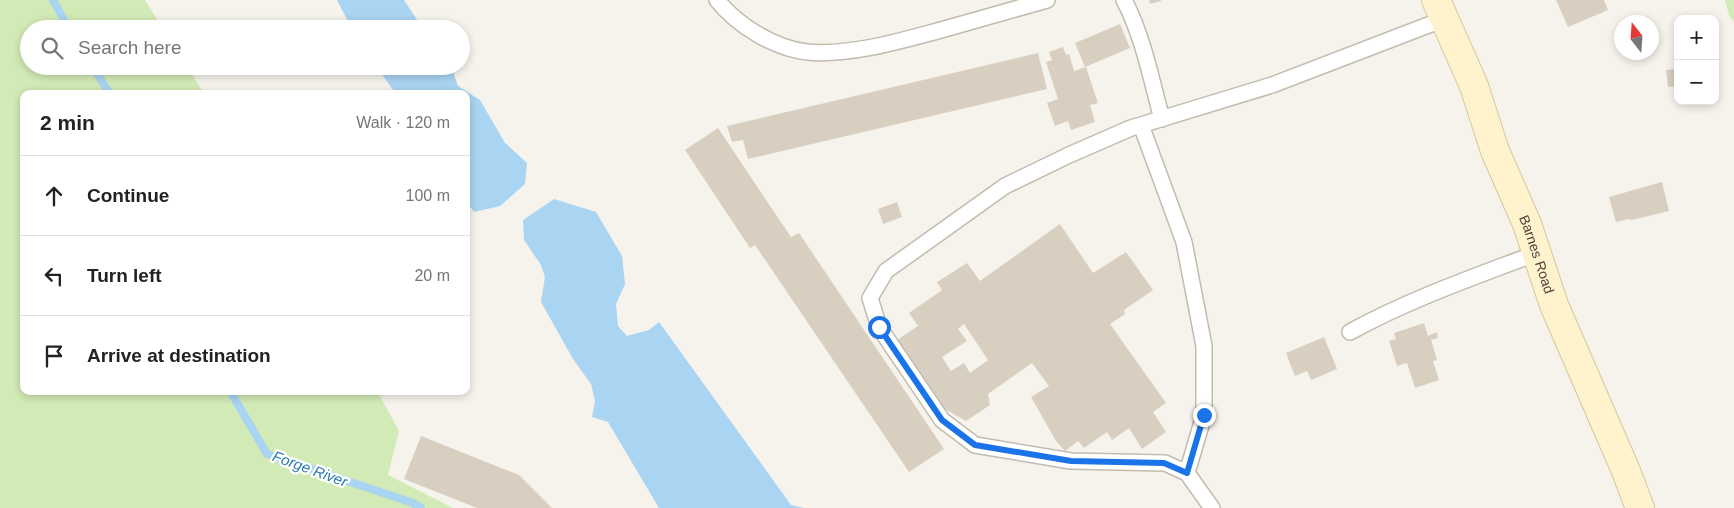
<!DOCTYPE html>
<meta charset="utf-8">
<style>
body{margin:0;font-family:Helvetica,sans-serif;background:#f6f6f6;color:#222}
.controls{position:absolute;right:15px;top:15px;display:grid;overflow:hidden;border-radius:10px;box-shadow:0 2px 8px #0003}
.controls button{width:45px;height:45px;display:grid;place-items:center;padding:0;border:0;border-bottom:1px solid #e0e0e0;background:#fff;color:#222;font:25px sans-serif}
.compass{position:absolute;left:1614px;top:15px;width:45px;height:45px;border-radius:50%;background:#fff;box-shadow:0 2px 8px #0003;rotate:343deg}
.stop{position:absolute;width:15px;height:15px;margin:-11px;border:4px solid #1a73e8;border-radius:50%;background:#fff}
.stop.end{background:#1a73e8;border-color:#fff;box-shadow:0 1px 5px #0008}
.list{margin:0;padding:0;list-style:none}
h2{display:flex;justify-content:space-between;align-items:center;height:65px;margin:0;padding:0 20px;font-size:21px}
h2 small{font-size:16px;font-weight:400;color:#767676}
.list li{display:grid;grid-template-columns:32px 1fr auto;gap:15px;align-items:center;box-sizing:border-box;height:80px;padding:0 20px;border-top:1px solid #e0e0e0}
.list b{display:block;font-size:19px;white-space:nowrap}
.list em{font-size:16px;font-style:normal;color:#767676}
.icon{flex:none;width:28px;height:28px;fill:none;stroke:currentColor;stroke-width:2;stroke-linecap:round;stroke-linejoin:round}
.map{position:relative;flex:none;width:1734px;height:508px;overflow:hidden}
.search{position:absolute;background:#fff;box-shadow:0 2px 8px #0003;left:20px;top:20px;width:450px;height:55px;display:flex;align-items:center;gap:12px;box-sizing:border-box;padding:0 18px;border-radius:28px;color:#767676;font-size:19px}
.panel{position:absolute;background:#fff;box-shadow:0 2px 8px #0003;left:20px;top:90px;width:450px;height:305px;border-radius:10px}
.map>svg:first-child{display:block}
.green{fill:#d2eab5}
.water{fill:#a9d4f2}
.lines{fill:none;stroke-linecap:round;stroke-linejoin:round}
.stream{stroke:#a9d4f2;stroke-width:8}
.building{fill:#d8cfc1;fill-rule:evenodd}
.lane-casing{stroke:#c2bbae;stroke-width:18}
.secondary-casing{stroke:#d6c79b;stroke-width:30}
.lane{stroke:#fff;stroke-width:15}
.secondary{stroke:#fff3cd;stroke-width:28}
.route{stroke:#1a73e8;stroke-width:6}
.labels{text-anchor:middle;stroke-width:4.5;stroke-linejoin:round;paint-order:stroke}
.street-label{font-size:14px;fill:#4b4439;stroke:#fff}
.water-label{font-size:15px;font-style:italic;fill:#2e7ab2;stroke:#fff}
</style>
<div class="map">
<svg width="1734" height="508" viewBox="0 0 1734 508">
<rect width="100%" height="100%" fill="#f6f3ec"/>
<!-- green -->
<path class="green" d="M0,0H145L163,29H29V66H187L204,94H24V391H377L399,431L388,475L453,508H0Z
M1725,0H1734V22L1729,15Z"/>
<!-- water -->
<path class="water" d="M337,0H404L423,29H352Z
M376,66H451L458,86L480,100L505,143L527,163L525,184L500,206L474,212L466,201V94H396Z
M554,199L596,212L622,256L625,284L616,304L618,326L627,336L649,330L659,322L791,505L804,508H659L608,422L592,417L595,401L591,384L573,359L541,302L545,277L541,265L524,240L523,220Z"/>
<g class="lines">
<!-- stream -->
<path class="stream" d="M53,0L69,29
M92,66L110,94
M230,391L267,454L413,503L421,508"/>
</g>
<!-- building -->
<path class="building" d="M1149,0H1161V1L1150,4Z
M1556,0H1604L1608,10L1568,27Z
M1120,24L1130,48L1085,67L1075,43Z
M1063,47L1066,55L1069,54L1074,71L1086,67L1098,103L1090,105L1095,122L1071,130L1068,121L1055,126L1047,103L1058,99L1046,62L1052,60L1049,52Z
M1038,53L1047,89L748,159L743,140L732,142L727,126Z
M1678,69V86L1668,87L1666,70Z
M718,128L791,237L799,233L944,449L909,472L755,245L750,248L685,150Z
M1662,182L1669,211L1632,220L1629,219L1616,222L1609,197Z
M897,202L902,217L883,224L878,209Z
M1060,224L1093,273L1126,252L1153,290L1124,310L1125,314L1110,324L1166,403L1153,412L1166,432L1142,449L1129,428L1112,440L1107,432L1084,448L1078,441L1065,451L1056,441L1031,397L1049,386L1032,363L988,394L990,405L966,421L943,408L897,340L918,326L909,313L942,290L937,282L967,263L980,281ZM964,324L988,360L970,373L964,363L951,371L942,357L967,341L958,329Z
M1424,323L1428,336L1437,332L1438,338L1431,340L1437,360L1433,361L1439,380L1415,388L1407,363L1397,366L1389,341L1396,339L1394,333Z
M1324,337L1337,369L1311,380L1307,371L1295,376L1286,353Z
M421,436L519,475L552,508H477L404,479Z"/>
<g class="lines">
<defs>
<path id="lane" d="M717,0C738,26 774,48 807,52C850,56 900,41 941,30C977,20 1012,10 1047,0
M1124,0C1143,36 1151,79 1162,119
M1141,125L1184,242L1204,346V415L1187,473
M1350,332C1410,299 1474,277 1537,253
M1212,508L1187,473L1165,463L1071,461L975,445L942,420L879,327L870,298L886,271L1005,186L1069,155L1131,128L1272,85L1444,19"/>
<g id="secondary">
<path id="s1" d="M1436,0L1474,86L1495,151L1527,224L1554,305L1626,471L1640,508"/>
</g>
</defs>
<!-- lane casing -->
<use href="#lane" class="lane-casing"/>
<!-- secondary casing -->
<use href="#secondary" class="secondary-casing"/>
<!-- lane -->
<use href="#lane" class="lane"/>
<!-- secondary -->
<use href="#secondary" class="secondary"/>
</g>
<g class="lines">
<!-- route -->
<path class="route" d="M879,327L942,420L975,445L1071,461L1164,463L1187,473L1204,415"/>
</g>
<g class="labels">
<!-- street labels -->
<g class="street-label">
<text dy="5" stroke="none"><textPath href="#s1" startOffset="274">Barnes Road</textPath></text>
</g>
<!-- water labels -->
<g class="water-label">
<text transform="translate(310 469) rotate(20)" y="5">Forge River</text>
</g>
</g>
</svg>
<div class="controls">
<button>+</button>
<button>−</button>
</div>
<svg class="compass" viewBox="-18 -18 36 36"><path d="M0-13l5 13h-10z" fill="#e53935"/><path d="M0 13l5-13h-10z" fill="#767676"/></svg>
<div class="stop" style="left:879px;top:327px"></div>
<div class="stop end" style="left:1204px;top:415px"></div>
<div class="search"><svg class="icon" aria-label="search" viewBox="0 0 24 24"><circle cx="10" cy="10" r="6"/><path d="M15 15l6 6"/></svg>Search here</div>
<section class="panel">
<h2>2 min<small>Walk · 120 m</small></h2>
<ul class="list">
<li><svg class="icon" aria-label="ahead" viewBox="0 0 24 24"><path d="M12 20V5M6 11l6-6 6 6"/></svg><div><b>Continue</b></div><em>100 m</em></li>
<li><svg class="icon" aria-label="left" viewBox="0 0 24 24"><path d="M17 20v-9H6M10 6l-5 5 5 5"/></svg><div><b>Turn left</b></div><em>20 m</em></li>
<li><svg class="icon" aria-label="arrive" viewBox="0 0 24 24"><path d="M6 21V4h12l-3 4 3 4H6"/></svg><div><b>Arrive at destination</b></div></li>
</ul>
</section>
</div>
